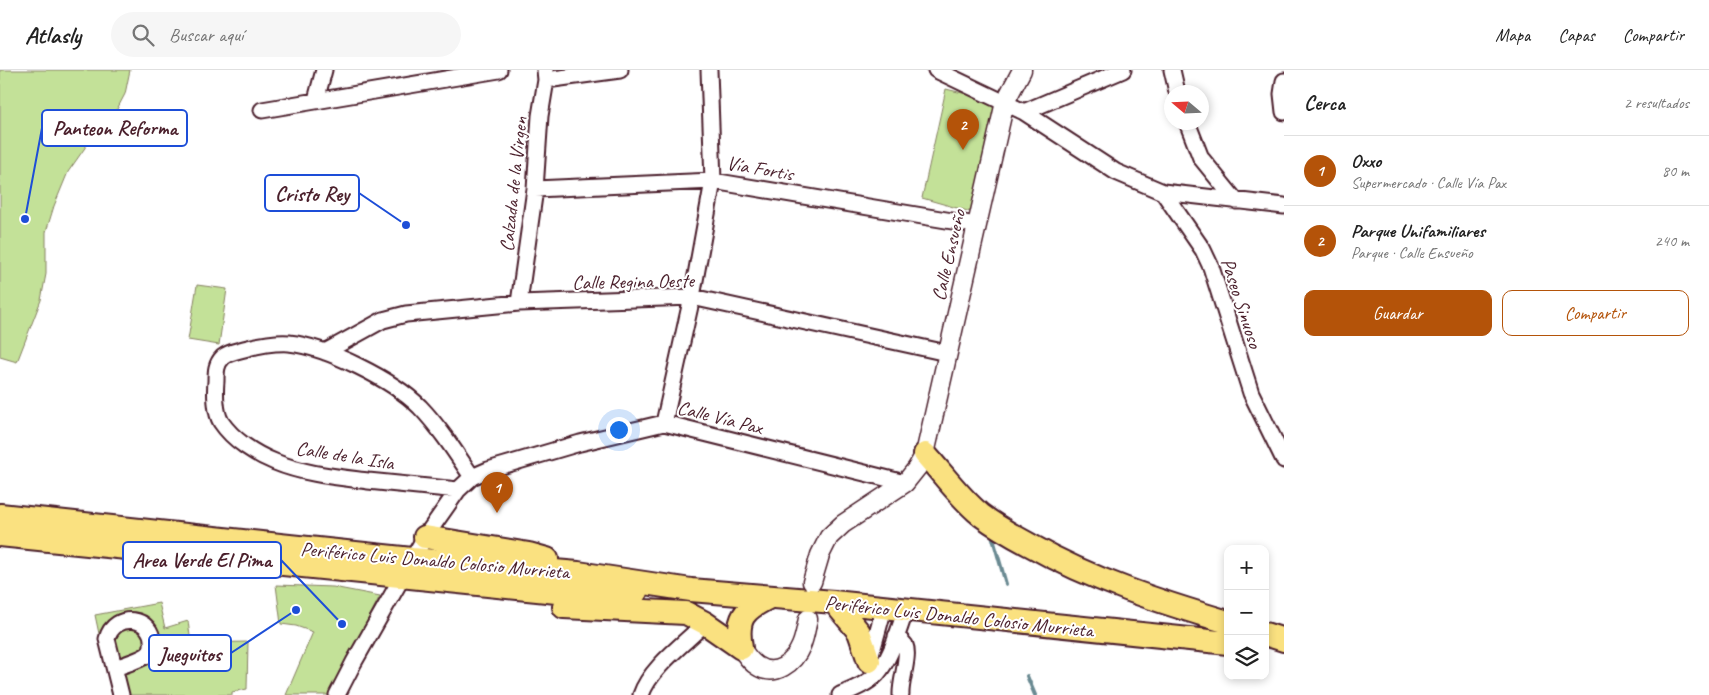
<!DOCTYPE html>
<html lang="es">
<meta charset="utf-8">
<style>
body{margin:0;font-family:Caveat,sans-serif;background:#f6f6f6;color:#222}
.controls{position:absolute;right:15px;bottom:15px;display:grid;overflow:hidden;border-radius:10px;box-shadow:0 2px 8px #0003}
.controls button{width:45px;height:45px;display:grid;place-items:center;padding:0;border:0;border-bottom:1px solid #e0e0e0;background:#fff;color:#222;font:25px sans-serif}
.compass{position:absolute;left:1164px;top:15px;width:45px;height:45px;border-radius:50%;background:#fff;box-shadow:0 2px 8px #0003;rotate:289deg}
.you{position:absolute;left:618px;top:359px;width:18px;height:18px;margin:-12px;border:4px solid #fff;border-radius:50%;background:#1a73e8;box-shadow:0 0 0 8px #1a73e833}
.badge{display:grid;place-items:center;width:32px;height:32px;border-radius:50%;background:#b45309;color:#fff;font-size:16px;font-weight:700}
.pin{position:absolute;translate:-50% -41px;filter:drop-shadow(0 1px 2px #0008)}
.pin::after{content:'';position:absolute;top:26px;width:18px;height:15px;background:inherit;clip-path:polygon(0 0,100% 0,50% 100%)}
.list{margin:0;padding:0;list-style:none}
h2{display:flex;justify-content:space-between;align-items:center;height:65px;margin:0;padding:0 20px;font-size:21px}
h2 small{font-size:16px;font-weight:400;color:#767676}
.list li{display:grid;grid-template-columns:32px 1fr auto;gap:15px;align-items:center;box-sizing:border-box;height:70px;padding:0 20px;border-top:1px solid #e0e0e0}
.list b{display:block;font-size:19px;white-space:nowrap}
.list p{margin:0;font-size:16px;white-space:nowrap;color:#767676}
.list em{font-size:16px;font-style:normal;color:#767676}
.actions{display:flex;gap:10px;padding:15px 20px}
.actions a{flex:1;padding:11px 0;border:1px solid #b45309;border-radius:10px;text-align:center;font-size:18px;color:#b45309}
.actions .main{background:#b45309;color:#fff}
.icon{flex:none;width:28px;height:28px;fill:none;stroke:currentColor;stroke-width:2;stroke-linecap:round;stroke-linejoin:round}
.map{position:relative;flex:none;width:1284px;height:625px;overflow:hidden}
header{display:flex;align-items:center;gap:30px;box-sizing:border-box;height:70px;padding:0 25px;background:#fff;border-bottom:1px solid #e0e0e0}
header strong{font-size:24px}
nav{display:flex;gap:28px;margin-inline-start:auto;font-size:18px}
.search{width:350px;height:45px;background:#f6f6f6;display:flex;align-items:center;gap:12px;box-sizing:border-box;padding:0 18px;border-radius:28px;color:#767676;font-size:19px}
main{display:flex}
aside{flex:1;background:#fff}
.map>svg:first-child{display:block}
.green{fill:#c3e198;stroke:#868062}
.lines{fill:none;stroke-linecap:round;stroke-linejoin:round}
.stream{stroke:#6a8a92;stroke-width:4}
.minor-casing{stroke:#4a1f2b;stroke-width:19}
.tertiary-casing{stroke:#4a1f2b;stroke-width:21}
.primary-casing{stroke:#4a1f2b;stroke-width:26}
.minor{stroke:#fff;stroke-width:15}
.tertiary{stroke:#fff;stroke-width:18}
.primary{stroke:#fae180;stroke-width:22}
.labels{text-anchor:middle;stroke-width:4;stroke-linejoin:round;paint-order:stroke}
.street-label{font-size:20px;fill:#4a1f2b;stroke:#fff}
.leader{fill:none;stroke:#1d4ed8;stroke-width:2}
.callout-dot{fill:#1d4ed8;stroke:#fff;stroke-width:2}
.callout{fill:#fff;stroke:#1d4ed8;stroke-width:2}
.callout-label{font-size:21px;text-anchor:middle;font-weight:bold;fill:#4a1f2b}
</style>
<header>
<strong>Atlasly</strong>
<div class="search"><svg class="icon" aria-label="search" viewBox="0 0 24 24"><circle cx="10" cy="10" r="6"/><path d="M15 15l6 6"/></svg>Buscar aquí</div>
<nav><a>Mapa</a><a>Capas</a><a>Compartir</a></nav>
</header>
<main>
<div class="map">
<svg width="1284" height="625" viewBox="0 0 1284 625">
<rect width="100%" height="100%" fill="#fff"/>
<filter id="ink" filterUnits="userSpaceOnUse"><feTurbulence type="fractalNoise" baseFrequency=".02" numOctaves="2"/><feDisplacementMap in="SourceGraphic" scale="10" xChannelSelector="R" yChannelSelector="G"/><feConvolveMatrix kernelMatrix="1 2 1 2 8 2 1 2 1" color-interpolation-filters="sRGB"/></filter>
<g filter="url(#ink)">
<!-- green -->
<path class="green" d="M0,0H130L125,24L115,43L89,72L68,102L54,136L46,162V204L41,230L17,292L0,287Z
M946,19L1004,33L978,144L922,128Z
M197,215L227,219L219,275L188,270Z
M276,515L333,517L380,526L329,625H286L313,562L296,556L281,554Z
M159,533L165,558L188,551L191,573L248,572L247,619L232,622V625H112L95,545Z"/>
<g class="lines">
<!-- stream -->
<path class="stream" d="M992,465L1006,514
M1027,606L1035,625"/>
<defs>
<path id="minor" d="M936,0L1024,42L1116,102L1163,122L1203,180L1211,197L1251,323L1284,390
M1172,0L1177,22
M546,10L620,0
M1284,11L1282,24L1284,42
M316,30L324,0
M262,40L499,0
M1024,42L1123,0
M1187,52L1201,88L1236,131
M535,119L713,111L976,155
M1163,122L1284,136
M519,233L535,119L540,46L546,10L545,0
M325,282L383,250L406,244L519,233L692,227L947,283
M664,353L692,227L713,111L709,0
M458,420C428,417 398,414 368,411C337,407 304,404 275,392C255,384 233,370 221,352C215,342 215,322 216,311C216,301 216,294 223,287C229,282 237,281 244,279C259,275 274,272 289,273C327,277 393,310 420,337C440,358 456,383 472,407
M896,566C899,569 903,572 905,575C910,586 900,612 901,625
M869,592L884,538
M115,598C123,595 140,590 147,585C150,583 152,578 152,575C155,546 114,541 107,569L121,625
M337,625L354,592L425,467L458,420L472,407L488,400L580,373L664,353L905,413
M641,625C650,598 685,573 705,553
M840,625C854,619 867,614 877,604C892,587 898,560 906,540"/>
<path id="tertiary" d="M812,512L820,485L829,467L843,454L905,413L917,398L925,384L1005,32L1022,0
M741,578C746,585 750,592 757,596C775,608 794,593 801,576C805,567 806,557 808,549"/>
<path id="primary" d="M925,384C943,404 960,428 981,445C997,457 1013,466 1030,475C1092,510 1160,532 1228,552
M0,445L412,489L578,503L691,520L834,532L1228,573
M0,465L576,524L636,522
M425,467L529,484L547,489
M834,532L859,562L869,591
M564,537L686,543L705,553L741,578
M1265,564L1284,570
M741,578C736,548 743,540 770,527"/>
</defs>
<!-- minor casing -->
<use href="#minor" class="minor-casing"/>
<!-- tertiary casing -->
<use href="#tertiary" class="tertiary-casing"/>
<!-- primary casing -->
<use href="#primary" class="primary-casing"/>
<!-- minor -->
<use href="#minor" class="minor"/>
<!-- tertiary -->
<use href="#tertiary" class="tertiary"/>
<!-- primary -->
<use href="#primary" class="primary"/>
</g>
</g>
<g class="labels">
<!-- street labels -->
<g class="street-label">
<text transform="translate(760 98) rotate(10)" y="7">Vía Fortis</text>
<text transform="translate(513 114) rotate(-84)" y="7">Calzada de la Virgen</text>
<text transform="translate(948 185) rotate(-77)" y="7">Calle Ensueño</text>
<text transform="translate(633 211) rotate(-1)" y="7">Calle Regina Oeste</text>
<text transform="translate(1242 233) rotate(72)" y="7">Paseo Sinuoso</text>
<text transform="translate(720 347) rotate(14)" y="7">Calle Vía Pax</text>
<text transform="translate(345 385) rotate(9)" y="7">Calle de la Isla</text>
<text transform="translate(435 490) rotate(5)" y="7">Periférico Luis Donaldo Colosio Murrieta</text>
<text transform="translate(959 546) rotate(6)" y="7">Periférico Luis Donaldo Colosio Murrieta</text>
</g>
</g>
<!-- callouts -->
<path class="leader" d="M25 149L42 58M406 155L359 123M342 554L281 490M296 540L231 583"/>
<g class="callout-dot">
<circle cx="25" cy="149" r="5"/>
<circle cx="406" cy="155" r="5"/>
<circle cx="342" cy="554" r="5"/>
<circle cx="296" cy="540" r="5"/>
</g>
<g class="callout">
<rect x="42" y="40" width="145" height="36" rx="5"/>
<rect x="265" y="105" width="94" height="36" rx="5"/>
<rect x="123" y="472" width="158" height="36" rx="5"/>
<rect x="149" y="565" width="82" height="36" rx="5"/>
</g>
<g class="callout-label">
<text x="115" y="65">Panteon Reforma</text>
<text x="312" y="131">Cristo Rey</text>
<text x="202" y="497">Area Verde El Pima</text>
<text x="190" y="591">Jueguitos</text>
</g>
</svg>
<div class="controls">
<button>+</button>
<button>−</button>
<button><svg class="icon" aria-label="layers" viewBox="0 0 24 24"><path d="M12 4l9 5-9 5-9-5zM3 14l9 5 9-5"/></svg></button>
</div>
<svg class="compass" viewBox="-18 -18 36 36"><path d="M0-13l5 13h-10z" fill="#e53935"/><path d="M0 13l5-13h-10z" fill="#767676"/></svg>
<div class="you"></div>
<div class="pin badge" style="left:497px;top:443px">1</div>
<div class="pin badge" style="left:963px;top:80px">2</div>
</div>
<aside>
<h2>Cerca<small>2 resultados</small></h2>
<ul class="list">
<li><span class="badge">1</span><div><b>Oxxo</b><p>Supermercado · Calle Vía Pax</p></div><em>80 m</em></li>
<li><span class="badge">2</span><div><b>Parque Unifamiliares</b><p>Parque · Calle Ensueño</p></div><em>240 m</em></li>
</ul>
<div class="actions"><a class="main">Guardar</a><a>Compartir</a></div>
</aside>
</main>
